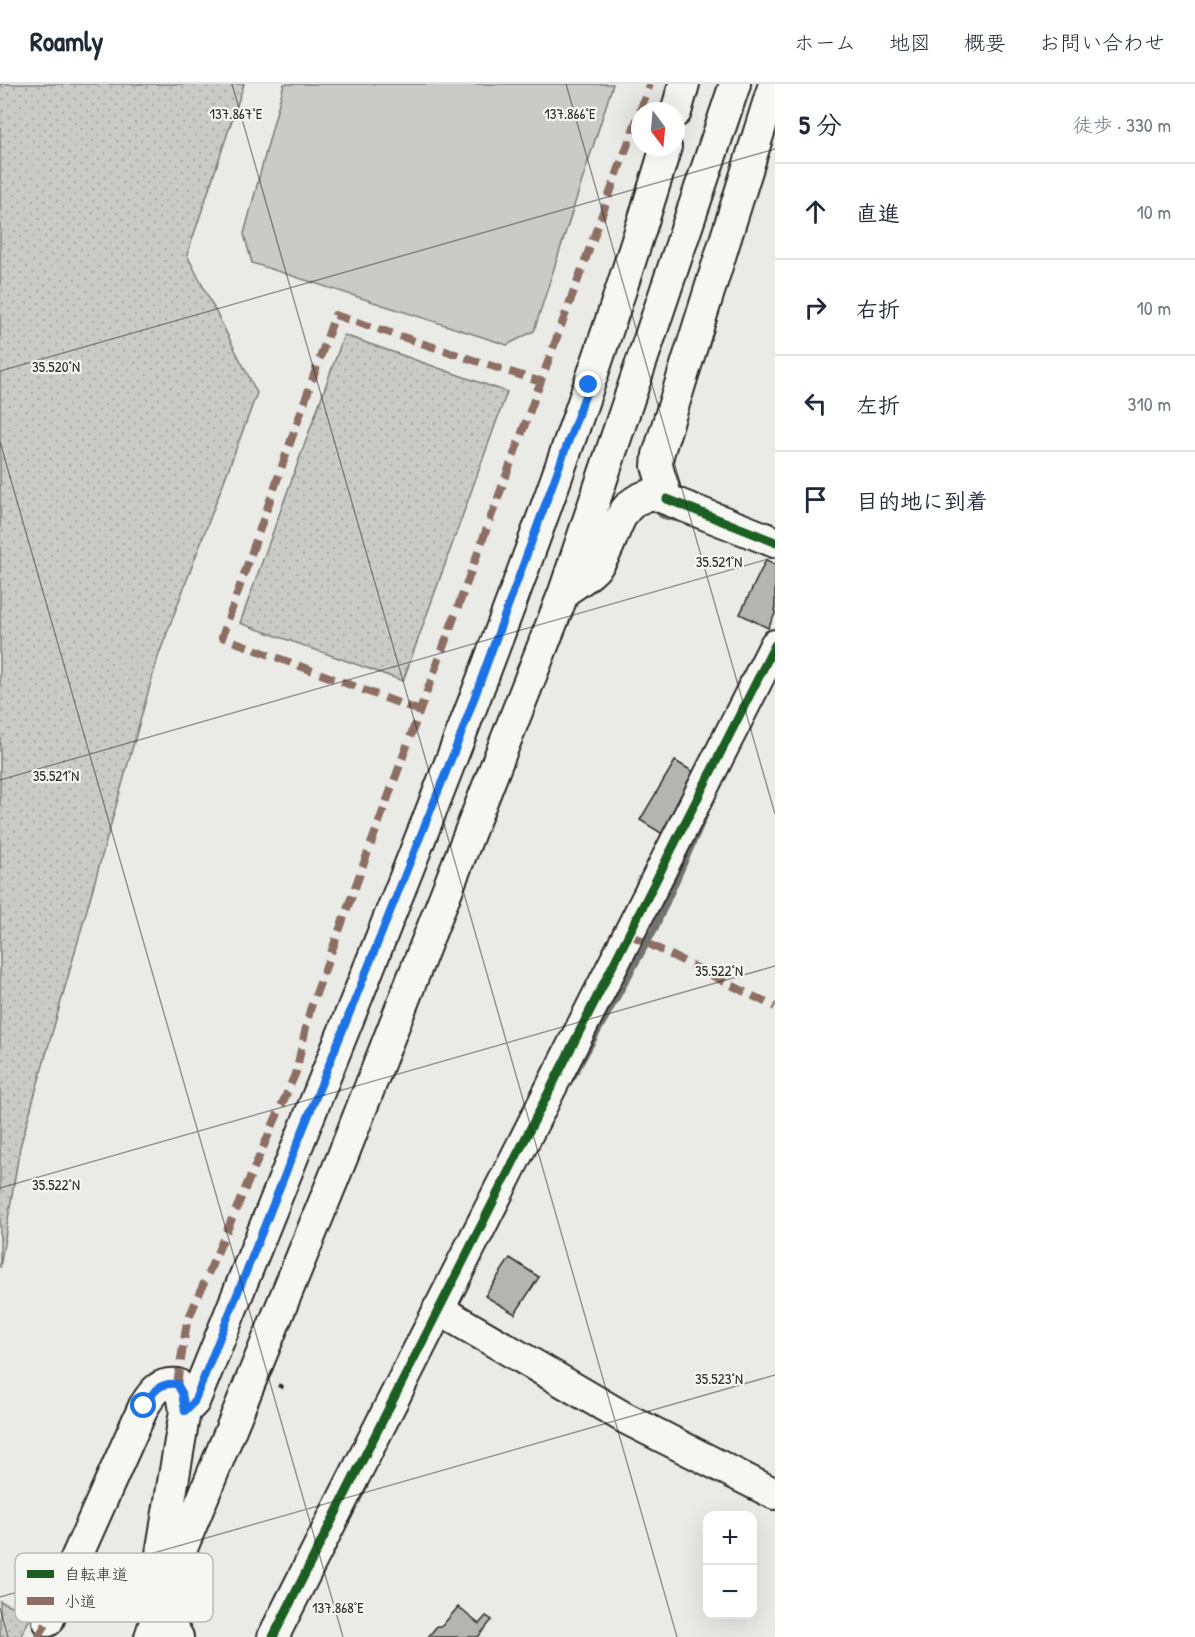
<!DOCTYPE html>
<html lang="ja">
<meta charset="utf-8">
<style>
body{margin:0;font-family:"Patrick Hand","Klee One",sans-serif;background:#f6f6f7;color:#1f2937}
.controls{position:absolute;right:18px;bottom:18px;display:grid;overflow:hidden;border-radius:12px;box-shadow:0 6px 24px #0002}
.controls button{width:54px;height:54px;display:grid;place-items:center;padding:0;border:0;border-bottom:2px solid #e0e1e3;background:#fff;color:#1f2937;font:30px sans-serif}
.compass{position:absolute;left:631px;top:18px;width:54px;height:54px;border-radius:50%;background:#fff;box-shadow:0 6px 24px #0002;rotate:164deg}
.stop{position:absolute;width:18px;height:18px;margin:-14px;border:4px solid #1a73e8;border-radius:50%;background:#fff}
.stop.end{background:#1a73e8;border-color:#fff;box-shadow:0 2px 6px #0008}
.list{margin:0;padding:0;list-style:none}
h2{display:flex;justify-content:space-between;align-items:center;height:78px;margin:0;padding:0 24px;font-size:26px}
h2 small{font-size:20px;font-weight:400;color:#747a83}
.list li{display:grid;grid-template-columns:39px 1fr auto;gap:18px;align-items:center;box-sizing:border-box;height:96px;padding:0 24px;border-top:2px solid #e0e1e3}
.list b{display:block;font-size:22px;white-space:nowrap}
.list em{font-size:20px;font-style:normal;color:#747a83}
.icon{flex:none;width:33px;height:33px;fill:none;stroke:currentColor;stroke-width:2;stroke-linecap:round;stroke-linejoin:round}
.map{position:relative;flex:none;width:775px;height:1553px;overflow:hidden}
header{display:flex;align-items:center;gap:36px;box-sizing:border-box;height:84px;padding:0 30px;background:#fff;border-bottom:2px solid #e0e1e3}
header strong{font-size:28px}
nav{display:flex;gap:33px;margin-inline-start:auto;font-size:21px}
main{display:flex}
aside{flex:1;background:#fff}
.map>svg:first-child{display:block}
.grass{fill:url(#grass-dots);stroke:#7a7a79;stroke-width:1.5}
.garden{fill:#cacac7;stroke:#7a7a79;stroke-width:1.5}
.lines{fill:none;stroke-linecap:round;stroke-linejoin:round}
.stream{stroke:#727270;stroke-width:7}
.building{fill:#b4b4b1;stroke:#2b2b2b;stroke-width:1.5}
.minor-casing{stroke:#2b2b2b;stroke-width:34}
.path{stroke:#2b2b2b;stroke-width:4;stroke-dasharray:6 4.5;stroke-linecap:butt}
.minor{stroke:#f6f6f2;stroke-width:30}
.quiet{stroke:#8d6e63;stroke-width:8;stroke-dasharray:15 8;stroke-linecap:butt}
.cycleway-casing{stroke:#f6f6f2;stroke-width:13}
.cycleway{stroke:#1b5e20;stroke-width:9}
.route{stroke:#1a73e8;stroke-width:8}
.ticks{fill:none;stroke:#2b2b2b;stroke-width:1.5;stroke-opacity:0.45}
.key{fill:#f6f6f2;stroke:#b9b9b6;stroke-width:1.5}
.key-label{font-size:16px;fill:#2b2b2b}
.ticks-label{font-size:15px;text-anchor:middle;fill:#2b2b2b;stroke:#f6f6f2;stroke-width:4.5;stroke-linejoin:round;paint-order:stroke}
</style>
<header>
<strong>Roamly</strong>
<nav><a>ホーム</a><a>地図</a><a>概要</a><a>お問い合わせ</a></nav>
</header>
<main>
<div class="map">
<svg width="775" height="1553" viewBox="0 0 775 1553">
<defs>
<pattern id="grass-dots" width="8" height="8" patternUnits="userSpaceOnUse" patternTransform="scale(1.5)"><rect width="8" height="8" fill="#cacac7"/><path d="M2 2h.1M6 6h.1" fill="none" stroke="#aeaeab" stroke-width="1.8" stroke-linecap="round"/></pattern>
</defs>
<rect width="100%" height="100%" fill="#eaeae6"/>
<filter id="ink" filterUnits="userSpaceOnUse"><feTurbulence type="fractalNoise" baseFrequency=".0167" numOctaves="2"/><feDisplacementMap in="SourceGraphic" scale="12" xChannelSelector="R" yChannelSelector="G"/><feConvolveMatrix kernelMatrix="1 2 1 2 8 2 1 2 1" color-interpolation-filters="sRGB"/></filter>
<g filter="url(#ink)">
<!-- grass -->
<path class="grass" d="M0,0H244L187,171L257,309L158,573L20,1063L0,1184Z
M344,251L507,308L403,597L240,539Z
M0,1517L32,1531L20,1553H0Z"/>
<!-- garden -->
<path class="garden" d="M284,0H613L534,247L507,261L252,179L244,150Z"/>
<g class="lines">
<!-- stream -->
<path class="stream" d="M656,425L662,431L682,436
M572,994L655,844L705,731"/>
</g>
<!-- building -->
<path class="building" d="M766,476L775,480V530L768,544L740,530Z
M675,677L699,691L669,754L640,736Z
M510,1174L539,1193L515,1230L485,1212Z
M458,1523L479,1540L486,1532L492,1536L478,1553H428L437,1542H442Z"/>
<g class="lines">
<defs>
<path id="minor" d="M676,28L684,0
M667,415L657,382L658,371L774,0
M564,508C574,500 590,492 598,481C619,454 612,419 653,410L775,458
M438,1225L625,1334L775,1410
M185,1327L194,1318L214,1269C373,871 542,474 666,63
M160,1528L178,1553
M48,1537L144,1322C153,1308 159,1298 177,1300L182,1309L185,1327L160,1476L164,1493
M150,1553L167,1501L342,1074L564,508L735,0
M273,1553L775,561"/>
</defs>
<!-- minor casing -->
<use href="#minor" class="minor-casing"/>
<!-- path -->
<path class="path" d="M278,1301L286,1305"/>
<!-- minor -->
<use href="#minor" class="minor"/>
<!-- quiet -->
<path class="quiet" d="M640,27L650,0
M420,627L222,553L335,231L541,298
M629,850L775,923
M177,1300L187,1238L296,988L310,926L640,27
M38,1553L48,1537"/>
<defs>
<path id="cycleway" d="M667,415L775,458
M273,1553L775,561"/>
</defs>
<!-- cycleway casing -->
<use href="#cycleway" class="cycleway-casing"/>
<!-- cycleway -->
<use href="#cycleway" class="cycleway"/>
</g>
</g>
<g class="lines" filter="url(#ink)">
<!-- route -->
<path class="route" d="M144,1322C153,1308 159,1298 177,1300L182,1309L185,1327L194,1318L460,653L589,301"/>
</g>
<!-- ticks -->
<path class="ticks" d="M232,0L677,1553M566,0L775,730M0,287L775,65M0,358L343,1553M0,696L775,473M0,1104L775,882M0,1513L775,1291M0,1524L8,1553"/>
<!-- legend -->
<rect x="15" y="1469" width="198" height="69" rx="9" class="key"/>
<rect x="27" y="1486" width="27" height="8" fill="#1b5e20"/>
<rect x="27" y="1513" width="27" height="8" fill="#8d6e63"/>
<g class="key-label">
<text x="64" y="1496">自転車道</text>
<text x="64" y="1523">小道</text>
</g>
<g class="ticks-label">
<text x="236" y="35">137.867°E</text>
<text x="570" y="35">137.866°E</text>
<text x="56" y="288">35.520°N</text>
<text x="719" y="483">35.521°N</text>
<text x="56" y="697">35.521°N</text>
<text x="719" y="892">35.522°N</text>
<text x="56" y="1106">35.522°N</text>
<text x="719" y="1300">35.523°N</text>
<text x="338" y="1529">137.868°E</text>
</g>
</svg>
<div class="controls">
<button>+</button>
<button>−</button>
</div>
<svg class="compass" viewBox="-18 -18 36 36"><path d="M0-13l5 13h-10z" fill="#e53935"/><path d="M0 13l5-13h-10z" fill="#747a83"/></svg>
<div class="stop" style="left:144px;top:1322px"></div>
<div class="stop end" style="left:589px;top:301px"></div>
</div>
<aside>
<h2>5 分<small>徒歩 · 330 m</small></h2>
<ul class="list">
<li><svg class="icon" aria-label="ahead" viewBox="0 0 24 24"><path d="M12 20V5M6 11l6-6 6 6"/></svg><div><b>直進</b></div><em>10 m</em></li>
<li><svg class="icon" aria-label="right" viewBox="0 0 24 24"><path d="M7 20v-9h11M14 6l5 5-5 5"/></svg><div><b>右折</b></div><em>10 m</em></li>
<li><svg class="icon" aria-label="left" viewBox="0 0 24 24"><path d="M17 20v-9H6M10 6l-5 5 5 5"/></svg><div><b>左折</b></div><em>310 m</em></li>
<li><svg class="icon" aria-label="arrive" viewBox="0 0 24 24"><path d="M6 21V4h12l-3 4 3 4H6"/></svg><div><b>目的地に到着</b></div></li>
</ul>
</aside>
</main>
